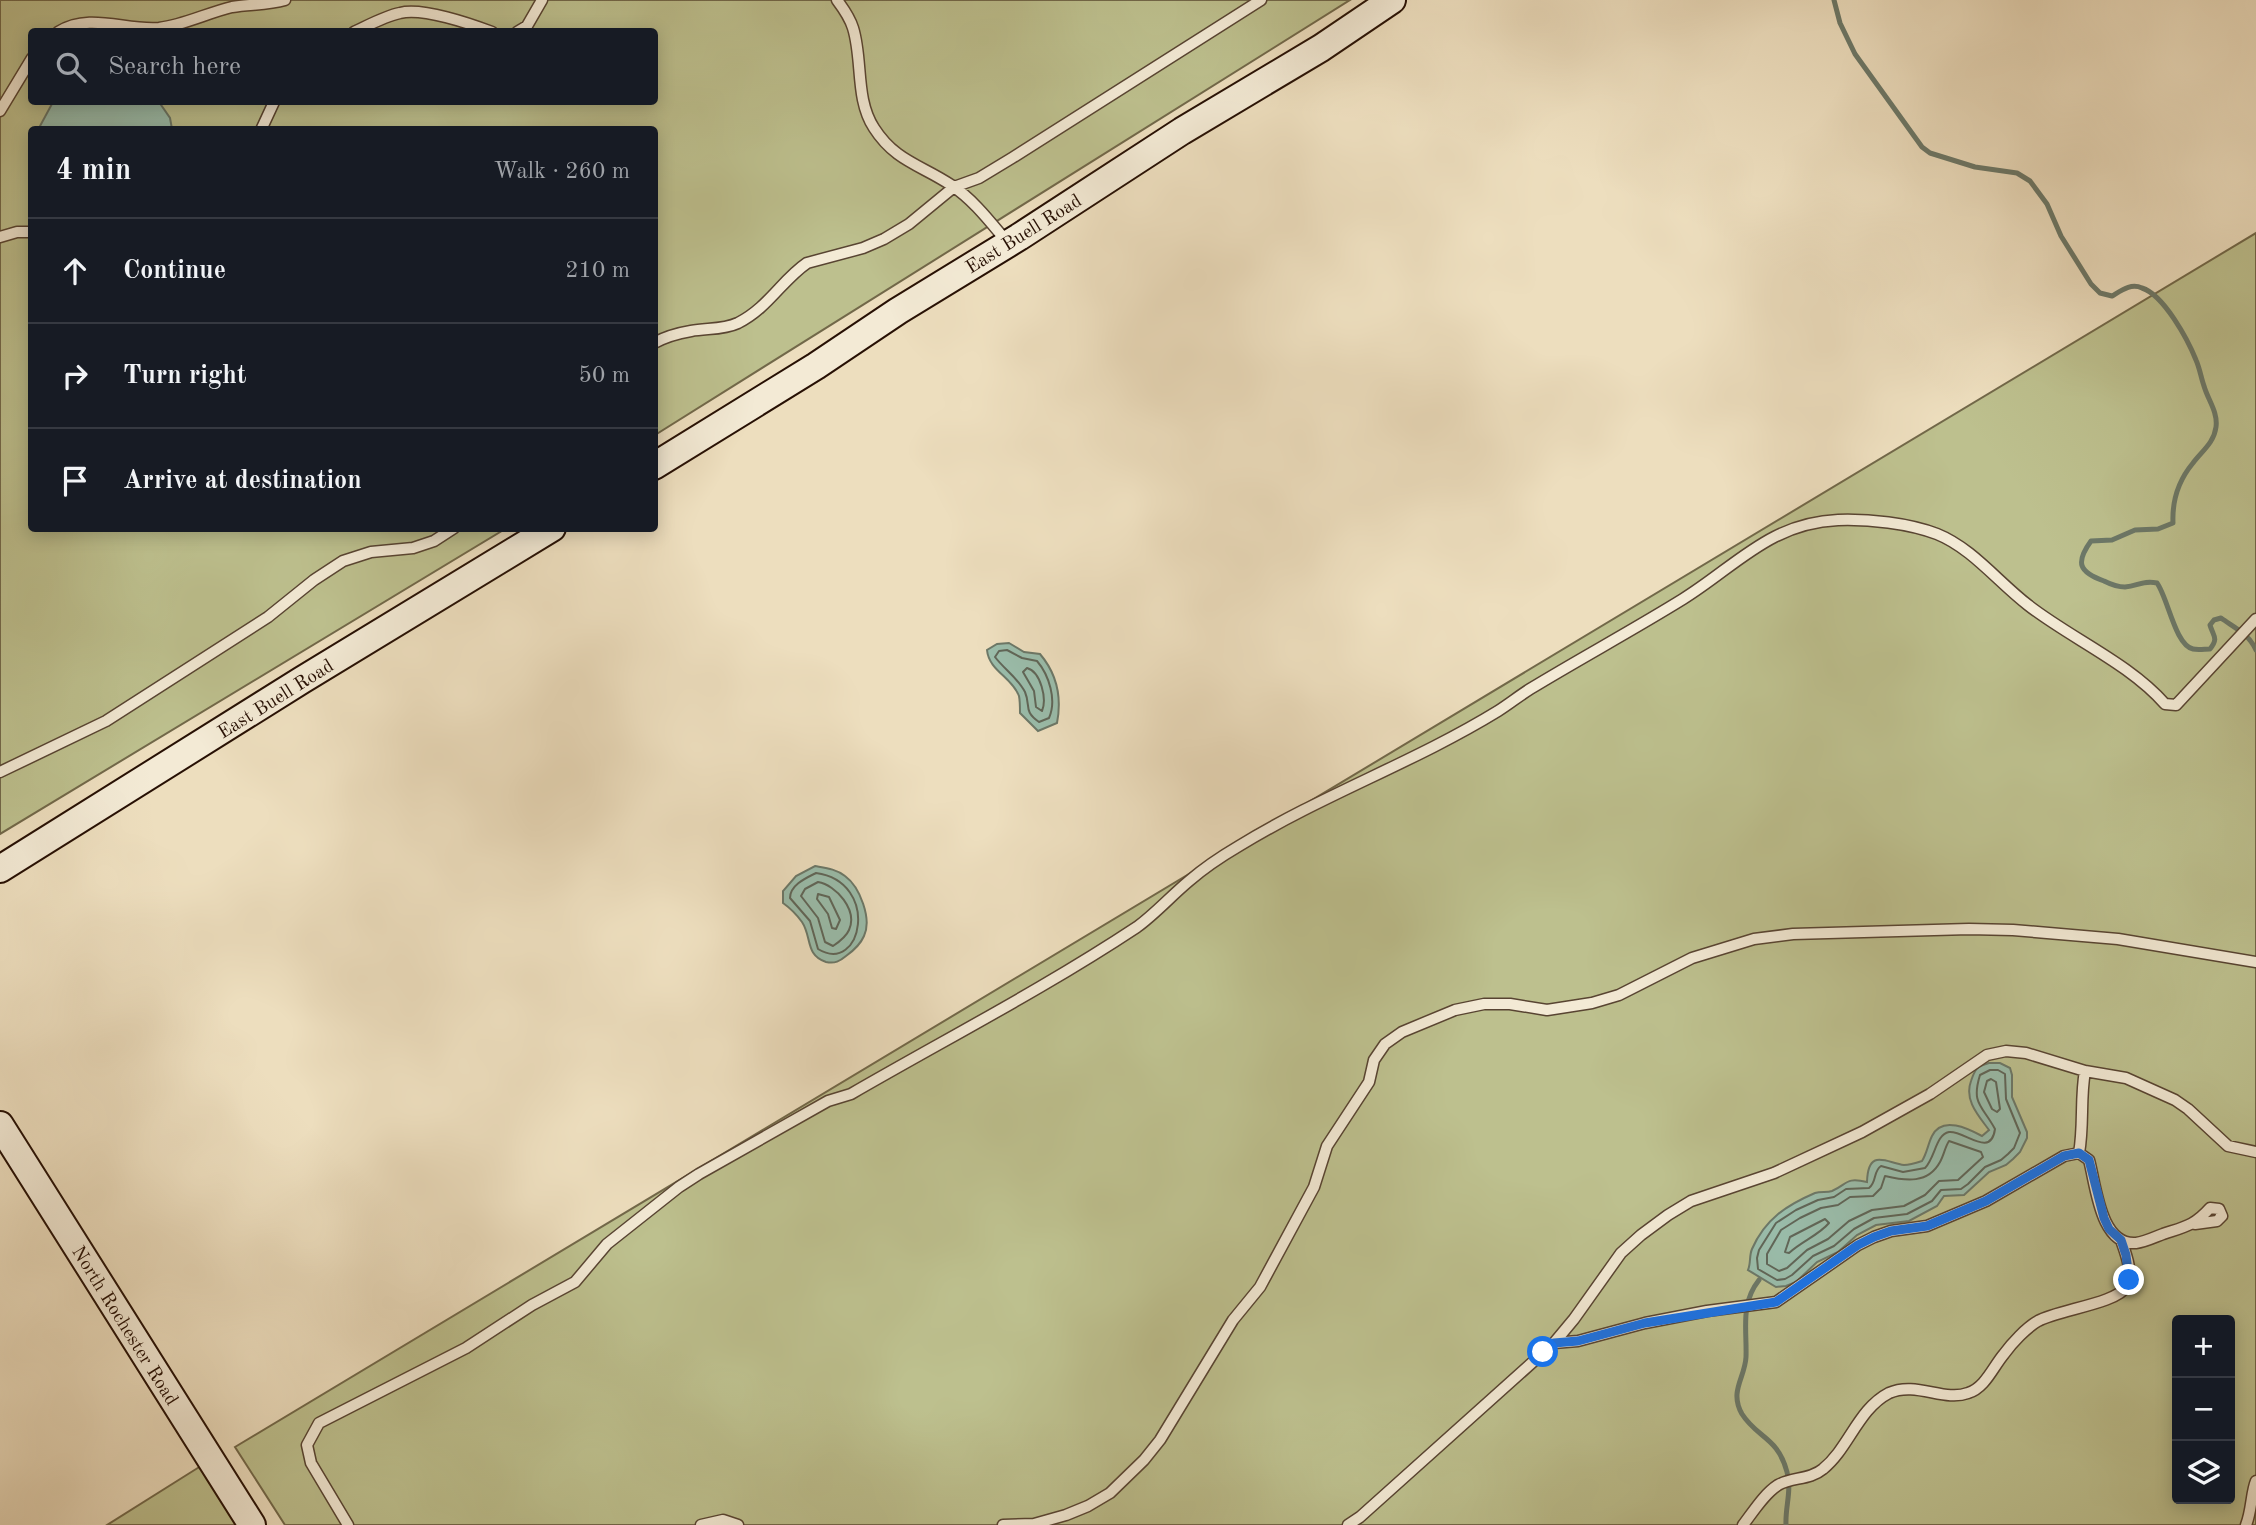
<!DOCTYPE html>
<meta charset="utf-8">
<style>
body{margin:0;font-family:"Old Standard TT",serif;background:#242831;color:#f1f3f6}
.controls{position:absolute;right:21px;bottom:21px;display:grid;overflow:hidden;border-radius:7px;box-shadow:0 4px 18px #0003}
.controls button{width:63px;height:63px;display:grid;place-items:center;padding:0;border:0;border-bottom:2px solid #363941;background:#171b24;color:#f1f3f6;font:35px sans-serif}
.stop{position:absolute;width:21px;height:21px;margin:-16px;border:5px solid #1a73e8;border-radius:50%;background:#fff}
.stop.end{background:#1a73e8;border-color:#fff;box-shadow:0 2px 7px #0008}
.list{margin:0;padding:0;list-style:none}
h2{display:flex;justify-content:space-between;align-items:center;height:91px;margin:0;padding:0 28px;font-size:30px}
h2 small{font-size:23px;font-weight:400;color:#9ea1a6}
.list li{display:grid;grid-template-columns:46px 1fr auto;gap:21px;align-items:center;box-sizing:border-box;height:105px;padding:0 28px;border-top:2px solid #363941}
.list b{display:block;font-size:26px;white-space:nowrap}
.list em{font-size:23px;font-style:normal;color:#9ea1a6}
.icon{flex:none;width:38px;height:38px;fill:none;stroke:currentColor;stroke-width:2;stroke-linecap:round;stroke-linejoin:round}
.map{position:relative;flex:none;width:2256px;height:1525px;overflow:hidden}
.search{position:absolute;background:#171b24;box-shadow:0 4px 18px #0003;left:28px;top:28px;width:630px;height:77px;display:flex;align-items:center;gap:18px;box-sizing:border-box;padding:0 24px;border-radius:7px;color:#9ea1a6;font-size:26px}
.panel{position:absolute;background:#171b24;box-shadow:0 4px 18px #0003;left:28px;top:126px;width:630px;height:406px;border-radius:7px}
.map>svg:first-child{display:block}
.green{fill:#bdc08e;stroke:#726849;stroke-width:2;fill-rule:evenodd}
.water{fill:#9abdab;stroke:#6c7868;stroke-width:2}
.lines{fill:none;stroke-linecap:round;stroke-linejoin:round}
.shore{stroke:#606658;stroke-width:2}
.stream{stroke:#6c7868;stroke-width:5}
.lane-casing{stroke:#584432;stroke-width:13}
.secondary-casing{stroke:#271004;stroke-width:30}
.lane{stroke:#f3ead5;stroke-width:10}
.secondary{stroke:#f3ead5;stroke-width:26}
.route{stroke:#1a73e8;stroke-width:9}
.labels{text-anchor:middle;stroke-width:5;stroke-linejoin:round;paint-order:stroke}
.street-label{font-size:19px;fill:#271004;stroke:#f3ead5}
</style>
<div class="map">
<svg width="2256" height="1525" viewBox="0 0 2256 1525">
<rect width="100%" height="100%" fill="#eddebe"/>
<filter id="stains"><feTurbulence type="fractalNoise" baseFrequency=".00286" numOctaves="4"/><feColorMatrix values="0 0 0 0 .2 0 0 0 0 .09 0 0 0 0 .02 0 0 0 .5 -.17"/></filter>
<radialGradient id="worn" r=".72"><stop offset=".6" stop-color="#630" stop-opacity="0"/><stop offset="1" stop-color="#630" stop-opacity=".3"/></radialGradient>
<!-- green -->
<path class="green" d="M0,0H1350L655,435L654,130H32V528L505,529L0,834ZM32,32H654V102H32Z
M2256,233V1525H285L235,1447ZM2177,1320H2230V1499H2177Z
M204,1464L243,1525H107Z"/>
<!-- water -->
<path class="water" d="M53,102H159L170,118L172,129H41L40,126Z
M1009,643L1024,652L1040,654C1057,674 1062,697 1057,723L1038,731L1020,713C1020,707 1020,701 1019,696C1012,677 989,671 987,650L997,644Z
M815,866C826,868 836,869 845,876C860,887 872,919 864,936C861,943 853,951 846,956C840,961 835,964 826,962C805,955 812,937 802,922C797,915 790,908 783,903V891L796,876Z
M1989,1063H2000L2010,1068L2012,1075V1097L2027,1132V1138L2020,1152L2013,1159L2006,1165L1989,1172L1964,1195L1944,1196L1937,1206L1909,1221L1876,1225L1857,1235L1838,1252L1817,1262L1796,1282L1786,1286L1776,1287L1748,1270C1751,1263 1749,1256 1752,1249C1765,1219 1787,1205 1815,1193C1821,1191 1827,1193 1832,1191C1848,1184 1845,1177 1867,1182C1868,1147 1887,1163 1904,1165C1910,1165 1916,1163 1922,1161C1927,1153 1928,1144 1932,1136C1942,1115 1969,1129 1982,1136L1989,1130C1978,1115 1964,1100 1971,1081C1975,1069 1977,1066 1989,1063Z"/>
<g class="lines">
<!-- shore -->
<path class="shore" d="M1007,650L1022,658L1037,661C1049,675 1057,700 1049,718L1039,722C1023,711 1031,706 1025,692C1018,678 1004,669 995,657L999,651Z
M1027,668C1041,672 1047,699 1042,711L1036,707L1034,691L1023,672Z
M816,873C881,882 862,976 818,949L810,921L790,898C790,885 806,878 816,873Z
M818,882C836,885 858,910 849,930C846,937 839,942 833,946L825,942L818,918L801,896L805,889Z
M818,894L829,897L840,920L836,929L832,928L828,914L817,899Z
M1990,1070H1998L2005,1074L2006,1099L2020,1133L2014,1148L2008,1154L2001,1160L1985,1167L1968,1184L1961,1189L1941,1190L1932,1201L1907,1214L1874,1218L1854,1229L1834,1246L1813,1256L1792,1275L1785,1279L1777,1280L1758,1269L1757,1258L1759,1250L1776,1223L1796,1210L1818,1200L1834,1197L1846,1189L1869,1188C1877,1182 1873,1171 1881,1166L1903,1172L1925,1168C1935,1158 1936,1134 1949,1132C1964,1130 1991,1159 1995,1129C1982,1105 1971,1104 1980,1075Z
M1991,1079L1996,1082L2000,1109L1997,1112L1992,1109L1984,1092L1987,1081Z
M1949,1141L1981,1152L1983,1157L1958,1180L1939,1181L1925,1195L1904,1206L1872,1210L1849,1221L1828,1239L1807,1250L1787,1268L1779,1271L1767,1264V1254L1781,1230L1800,1218L1821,1208L1838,1205L1850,1197L1873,1196L1881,1188L1885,1176C1906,1181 1928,1184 1940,1162C1944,1155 1945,1147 1949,1141Z
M1825,1219L1829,1223C1819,1235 1802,1241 1789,1253L1785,1252L1790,1237Z"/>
<!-- stream -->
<path class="stream" d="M1834,0L1840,23L1855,54L1922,147L1930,153L1975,167L2017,173L2030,181L2047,204L2061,236L2091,284L2100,293L2112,296C2122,290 2131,283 2142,288C2164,295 2188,340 2196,360C2200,369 2201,378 2204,386C2208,400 2218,412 2216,427C2214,443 2202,451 2193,463C2178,481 2172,500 2173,523L2158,529L2135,530L2112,540L2091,541C2075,563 2079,572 2104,581C2110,584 2118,587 2125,587C2138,586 2143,580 2157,583C2168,598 2175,645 2193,649C2198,650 2205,649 2210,649C2219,638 2213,636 2210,625L2214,620L2221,618C2235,628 2249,634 2256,650
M1759,1280C1740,1304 1747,1329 1746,1357C1745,1378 1729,1391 1742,1414C1757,1438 1778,1437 1787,1472C1792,1491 1785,1507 1786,1525"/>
<defs>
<path id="lane" d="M837,0C843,8 850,18 853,28C863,60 855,99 874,128C895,161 921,165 951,185C974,200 991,223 1008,243
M58,32C90,12 125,31 159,28C184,25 207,13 232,7C250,4 268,5 285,0
M354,32C369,25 385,16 400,13C422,7 471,24 492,32
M517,32L527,26L542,0
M0,111L32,58
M261,130L274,102
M0,237L17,232H32
M654,343C665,337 679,333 691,331C707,328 723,330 738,323C768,308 782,280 807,263L863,248L884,239L909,224L954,187L979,178L1012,158L1261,0
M0,772L106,721L268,617L314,580L343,561L371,552L413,548L434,541L454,528
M2079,1153L2089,1160C2096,1185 2100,1246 2136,1243C2145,1242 2155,1237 2163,1234C2184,1227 2194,1226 2210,1208L2219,1209L2222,1216L2217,1221L2195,1224
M1554,1343L1578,1341L1645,1323L1707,1311L1776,1302L1858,1245L1874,1237L1891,1231L1927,1226L1986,1201L2064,1156L2079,1153C2084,1126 2080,1098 2085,1071
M348,1525L311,1463L307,1445L319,1423L466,1348L532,1305L575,1282L607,1244L679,1187L699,1174L828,1101L851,1094C946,1039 1045,988 1137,927C1155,914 1171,896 1189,881C1204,868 1222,856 1239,846C1322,795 1415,762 1498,711C1509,704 1519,696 1530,689C1581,658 1633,630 1683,599C1736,566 1770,523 1838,520C1869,519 1908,523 1937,534C1972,548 1998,582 2028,605C2070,638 2129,663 2165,704L2176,705L2256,619
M701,1525L723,1520L738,1525
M1003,1525L1034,1524L1066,1515L1088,1506L1110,1493L1144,1460L1160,1440L1233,1320L1260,1287L1314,1187L1327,1146L1369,1082L1374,1060L1385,1044L1402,1032L1455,1010L1484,1004H1510L1547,1010L1592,1003L1619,995L1692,958L1754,939L1793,934L1969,929L2013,930L2118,939L2256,962
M1348,1525L1360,1517L1554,1343L1574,1319L1621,1253L1641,1235L1668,1215L1691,1201L1774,1173L1862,1132L1930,1094L1987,1055L2006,1051L2026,1053L2085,1071L2126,1078L2175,1100L2188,1109L2228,1146L2256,1152
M1743,1525C1753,1512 1764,1494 1778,1485C1792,1477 1810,1480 1823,1469C1849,1448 1858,1409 1889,1393C1916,1381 1944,1402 1968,1393C1985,1388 1993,1367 2004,1354C2012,1343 2026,1328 2038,1321C2058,1310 2117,1303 2126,1287C2134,1274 2126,1254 2121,1240
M2246,1525C2252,1510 2251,1493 2256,1481"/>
<path id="secondary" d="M654,466L816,366L898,311L1019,237L1182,131L1321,48L1392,0
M0,869L302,680L552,528
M0,1125L252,1525"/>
</defs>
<!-- lane casing -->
<use href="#lane" class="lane-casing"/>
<!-- secondary casing -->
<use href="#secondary" class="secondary-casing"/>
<!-- lane -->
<use href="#lane" class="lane"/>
<!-- secondary -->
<use href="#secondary" class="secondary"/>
</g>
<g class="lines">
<!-- route -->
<path class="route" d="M1543,1352L1554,1343L1578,1341L1645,1323L1776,1302L1858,1245L1874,1237L1891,1231L1927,1226L1986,1201L2064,1156L2079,1153L2089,1160L2104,1218L2109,1229L2121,1240L2126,1255L2129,1280"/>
</g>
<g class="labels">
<!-- street labels -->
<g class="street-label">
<text transform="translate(1023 233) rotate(-32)" y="7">East Buell Road</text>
<text transform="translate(275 698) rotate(-32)" y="7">East Buell Road</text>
<text transform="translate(126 1325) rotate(58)" y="7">North Rochester Road</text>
</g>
</g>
<rect width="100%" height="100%" filter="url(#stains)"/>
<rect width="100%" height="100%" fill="url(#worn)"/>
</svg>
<div class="controls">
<button>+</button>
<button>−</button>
<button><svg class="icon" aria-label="layers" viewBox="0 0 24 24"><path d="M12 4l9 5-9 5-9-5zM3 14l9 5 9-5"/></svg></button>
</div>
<div class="stop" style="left:1543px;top:1352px"></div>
<div class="stop end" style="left:2129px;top:1280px"></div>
<div class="search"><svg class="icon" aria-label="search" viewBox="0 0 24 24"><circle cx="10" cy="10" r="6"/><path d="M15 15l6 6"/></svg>Search here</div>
<section class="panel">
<h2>4 min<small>Walk · 260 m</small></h2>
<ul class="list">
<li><svg class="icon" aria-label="ahead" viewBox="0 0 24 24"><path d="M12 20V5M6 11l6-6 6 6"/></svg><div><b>Continue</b></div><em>210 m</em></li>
<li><svg class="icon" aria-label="right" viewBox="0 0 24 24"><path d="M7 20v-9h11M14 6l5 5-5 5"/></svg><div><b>Turn right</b></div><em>50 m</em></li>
<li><svg class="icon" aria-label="arrive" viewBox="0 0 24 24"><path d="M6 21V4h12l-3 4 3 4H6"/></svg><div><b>Arrive at destination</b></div></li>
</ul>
</section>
</div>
